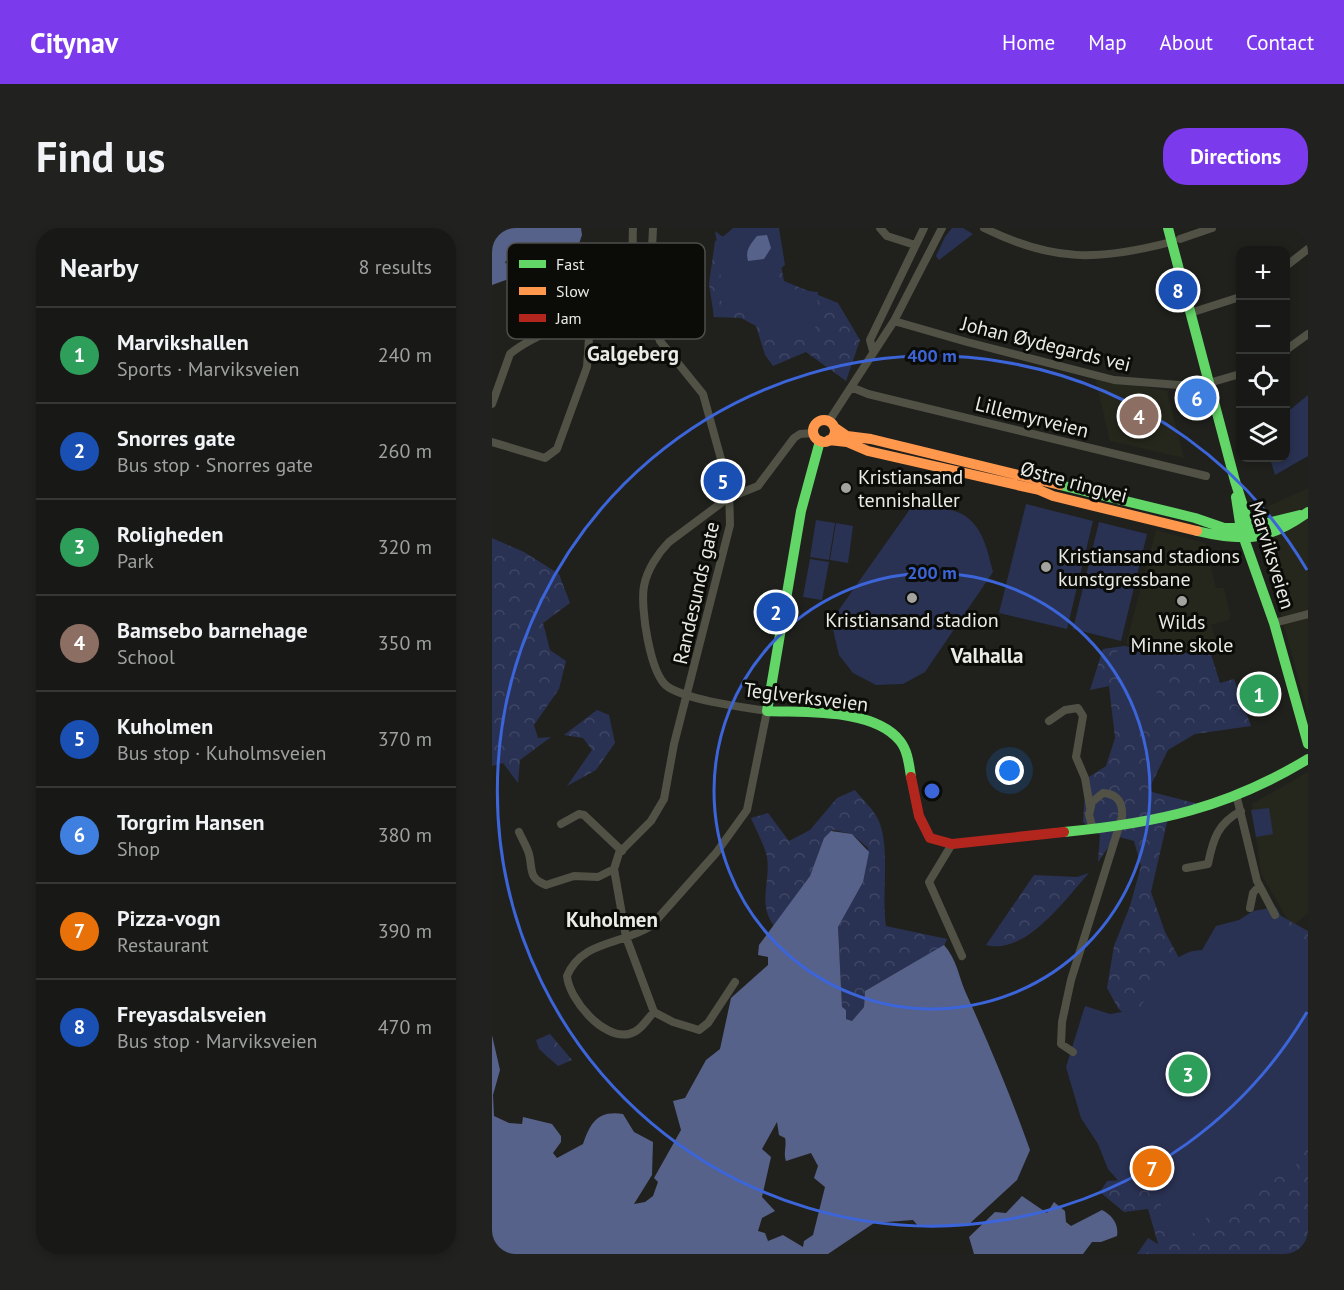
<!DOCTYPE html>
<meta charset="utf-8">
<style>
body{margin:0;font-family:"PT Sans",sans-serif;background:#21221f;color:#f1f3f6}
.controls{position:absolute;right:18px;top:18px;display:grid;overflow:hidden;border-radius:12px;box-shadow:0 3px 9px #0003}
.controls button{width:54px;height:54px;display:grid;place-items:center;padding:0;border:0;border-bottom:2px solid #363835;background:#181916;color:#f1f3f6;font:30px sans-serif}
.you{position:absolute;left:518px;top:543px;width:21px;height:21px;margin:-15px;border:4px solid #fff;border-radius:50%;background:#1a73e8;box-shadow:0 0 0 9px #1a73e833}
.badge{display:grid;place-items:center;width:39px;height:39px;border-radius:50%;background:#7c3aed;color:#fff;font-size:20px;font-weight:700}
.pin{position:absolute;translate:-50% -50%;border:3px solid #fff;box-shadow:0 2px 6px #0006}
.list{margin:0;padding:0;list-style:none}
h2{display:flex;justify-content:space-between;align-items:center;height:78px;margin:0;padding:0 24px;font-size:26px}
h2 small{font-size:20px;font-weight:400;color:#9fa0a1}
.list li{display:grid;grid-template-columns:39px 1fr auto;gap:18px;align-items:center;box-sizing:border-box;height:96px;padding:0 24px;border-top:2px solid #363835}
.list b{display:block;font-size:22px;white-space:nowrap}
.list p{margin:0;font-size:20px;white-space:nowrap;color:#9fa0a1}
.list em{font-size:20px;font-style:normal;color:#9fa0a1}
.icon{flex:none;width:33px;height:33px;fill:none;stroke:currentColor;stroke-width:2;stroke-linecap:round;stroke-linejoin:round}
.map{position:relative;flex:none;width:816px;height:1026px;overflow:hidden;border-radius:24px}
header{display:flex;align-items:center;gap:36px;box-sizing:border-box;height:84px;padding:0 30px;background:#7c3aed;color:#fff}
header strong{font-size:28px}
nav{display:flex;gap:33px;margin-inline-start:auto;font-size:21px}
.intro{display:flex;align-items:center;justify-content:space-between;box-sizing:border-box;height:144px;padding:0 36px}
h1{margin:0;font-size:42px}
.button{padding:15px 27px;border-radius:24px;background:#7c3aed;color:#fff;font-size:21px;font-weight:700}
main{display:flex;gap:36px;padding:0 36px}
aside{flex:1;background:#181916;border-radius:24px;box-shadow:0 3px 9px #0003}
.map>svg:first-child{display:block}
.built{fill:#26271c}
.grass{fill:url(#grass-tufts)}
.forest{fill:url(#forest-crowns)}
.park{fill:#2a3253}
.water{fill:#57628a;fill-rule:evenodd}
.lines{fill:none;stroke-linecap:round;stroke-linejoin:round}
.street{stroke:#515245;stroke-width:8}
.fast{stroke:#63d668;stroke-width:10}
.slow{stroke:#ff974d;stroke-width:10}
.jam{stroke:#b3261e;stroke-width:10}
.ring{fill:none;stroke:#3c65da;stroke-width:3}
.poi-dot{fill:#a3a4a0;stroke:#0b0b08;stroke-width:2}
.labels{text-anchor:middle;stroke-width:6;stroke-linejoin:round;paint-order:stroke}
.street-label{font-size:20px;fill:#eaeae6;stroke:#0b0b08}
.poi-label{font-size:20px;fill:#eaeae6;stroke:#0b0b08;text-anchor:start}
.neighbourhood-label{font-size:21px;font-weight:bold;fill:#eaeae6;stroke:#0b0b08}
.key{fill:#0b0b08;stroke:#4e4e4b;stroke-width:1.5}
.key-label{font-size:16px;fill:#eaeae6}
.centre{fill:#3c65da;stroke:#0b0b08;stroke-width:3}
.ring-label{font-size:18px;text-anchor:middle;font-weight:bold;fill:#3c65da;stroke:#0b0b08;stroke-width:6;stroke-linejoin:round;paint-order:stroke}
</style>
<header>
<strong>Citynav</strong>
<nav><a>Home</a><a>Map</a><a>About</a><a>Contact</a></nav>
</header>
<div class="intro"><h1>Find us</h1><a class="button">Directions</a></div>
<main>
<aside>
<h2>Nearby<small>8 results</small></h2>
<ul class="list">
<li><span class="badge" style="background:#2e9e5b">1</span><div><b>Marvikshallen</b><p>Sports · Marviksveien</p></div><em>240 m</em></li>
<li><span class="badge" style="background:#1a4fb4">2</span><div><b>Snorres gate</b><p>Bus stop · Snorres gate</p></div><em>260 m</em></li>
<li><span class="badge" style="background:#2e9e5b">3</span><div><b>Roligheden</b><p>Park</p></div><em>320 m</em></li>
<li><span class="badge" style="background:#8d6e63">4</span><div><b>Bamsebo barnehage</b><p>School</p></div><em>350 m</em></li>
<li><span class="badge" style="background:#1a4fb4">5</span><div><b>Kuholmen</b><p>Bus stop · Kuholmsveien</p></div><em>370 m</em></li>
<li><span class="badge" style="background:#3f7fe0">6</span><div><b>Torgrim Hansen</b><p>Shop</p></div><em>380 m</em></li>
<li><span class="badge" style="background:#e8710a">7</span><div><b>Pizza-vogn</b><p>Restaurant</p></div><em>390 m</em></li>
<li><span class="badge" style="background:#1a4fb4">8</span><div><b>Freyasdalsveien</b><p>Bus stop · Marviksveien</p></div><em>470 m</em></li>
</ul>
</aside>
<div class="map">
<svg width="816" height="1026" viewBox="0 0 816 1026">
<defs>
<pattern id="grass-tufts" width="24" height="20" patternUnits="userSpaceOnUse" patternTransform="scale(1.5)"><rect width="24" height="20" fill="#2a3253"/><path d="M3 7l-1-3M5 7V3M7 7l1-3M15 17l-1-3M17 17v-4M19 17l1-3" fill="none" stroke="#3f4664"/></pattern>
<pattern id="forest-crowns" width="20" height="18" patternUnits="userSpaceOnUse" patternTransform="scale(1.5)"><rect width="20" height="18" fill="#2a3253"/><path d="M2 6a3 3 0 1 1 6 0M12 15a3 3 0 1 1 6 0" fill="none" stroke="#3f4664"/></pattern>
</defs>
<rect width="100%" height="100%" fill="#20211d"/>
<!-- built -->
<path class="built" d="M603,150L675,163L692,230L618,213Z
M816,260V486L774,331L764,284Z
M664,302L713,315L724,360H732L738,386L737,392L719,397L725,416L689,424L634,416Z
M816,544V685L800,699L769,646L760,576Z"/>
<!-- grass -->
<path class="grass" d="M656,1010L669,1018L673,1026H645Z"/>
<!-- forest -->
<path class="forest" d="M245,0L286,22L292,53L346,75L368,112L354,153L314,124L281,138L273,127L264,98L249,90L222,89L217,56L223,13Z
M0,310L32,324L67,346L78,375L51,395L58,422L74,433L67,461L42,497L46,510L59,509L28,532L26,555L11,535L0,538Z
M632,418L689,426L717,420L728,455L742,451L759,498L703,506L676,522L656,563L718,579L676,590L659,664L673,704L694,743L775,680L816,703V1026H669L656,981L632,984L608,964L615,953L648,951L652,807L626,780L615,760L622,718L638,678L649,638L642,613L624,608L606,634L608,607L591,594L594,551L614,538L623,510L617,458L598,462L611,421Z
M105,482L117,487L123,515L104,542L75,558L100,522L91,510L72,507Z
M363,562C370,571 381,581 386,591C399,619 389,666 394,698L455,711L452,718L373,763L372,779L360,793L354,791V782L350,780L346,699L355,681L376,620L360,606L341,602L329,620L318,648L282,698C265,675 279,654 275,629C272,616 264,602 259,590L276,585L297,613L318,602L345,570Z
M597,645C574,670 534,728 494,717L542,647L585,649Z
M58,806L80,832L66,838L47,821L44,812Z"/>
<!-- park -->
<path class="park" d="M241,0H287L293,37L287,42V49L300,61L326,64L323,104L287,106L272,93L229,73C230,50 227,27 223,3L231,9Z
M460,0H471L481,6L447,32L444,28L453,9Z
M816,167V228L783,247L778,230H794V185Z
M423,274C436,283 439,278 454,281C488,286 494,316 501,344L433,444L411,456L384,457L361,445L347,427L339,393Z
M534,276L601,293L575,401L507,385Z
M324,292L343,295L337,332L318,329Z
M607,294L655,306L629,413L581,401Z
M344,295L361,298L356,335L338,332Z
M318,331L337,334L330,372L311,369Z
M639,422L649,426L648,436L667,458L653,497L641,518L628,508L629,454L620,429L622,424Z
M777,580L781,606L764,609L759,582Z
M784,679L807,721L816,720V905L807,934L797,943L760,962L737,988L715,989L688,1019L668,988L670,965L629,956L616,941L606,916L589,890L574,839L593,778L618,786L647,781C663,758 678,722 710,722L724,698L747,692L761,683Z"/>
<!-- water -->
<path class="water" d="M0,0H89L90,7L81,33L24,48L17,30L13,34L22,49L0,57Z
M275,7L279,20L272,31L256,33C253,22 258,17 265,8Z
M339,603L360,606L377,624L371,654L346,699L350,779L354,782V791L360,793L372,779L373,763L452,717C465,732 466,746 473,763C497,816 519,868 538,922L525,952L475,998L427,999L421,992L382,995L336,1026H0V807L8,842L1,867L2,888L17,895L30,896L31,889L60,896L69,908V914L61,925L65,930L91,916C98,896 105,882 131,886L142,904L161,914L160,947L142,976L153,974L161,968L166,954L162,950L189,902L181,873L193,870L214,832L228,821L239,770L276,737V729L266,727L267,717L318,648L332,610ZM285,894L287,907L293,910C295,918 291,925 294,933L319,925L326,938L322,950L333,959L321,1007L312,1013L311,1019L291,1007L276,1013L273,1005L266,1003L270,990L283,983L270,969L279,929L270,921Z
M530,968L555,985L562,974L573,983L574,994L579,998L610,982C620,987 627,996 625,1008L609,1014H600L591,1026H482L477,1009L503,984L514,985Z"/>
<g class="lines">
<!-- street -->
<path class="street" d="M161,0L159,42L161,95L168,113L211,166L237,260L238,297L182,516L172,571L159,593L127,625L122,641L134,709L162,784L181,794L207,802L216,795L243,754
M388,0L395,8L423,17
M492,0C561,34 606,33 679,14
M688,11L720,0
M794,38L816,21
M698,85L748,69
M402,93L475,114L622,152L700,158
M794,122L816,106
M381,123L378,112L432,0
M717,155L748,146
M359,159L376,166L714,248
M0,176L18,126C54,96 123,89 139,37C142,25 140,12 141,0
M337,193L402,93L450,0
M0,214L53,230L65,221L95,139L99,81
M782,395L816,386
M557,493L573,482L586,480L591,488L584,529L593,550L598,579
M745,570L765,653L783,687
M69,596L87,586L92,587L130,623
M27,604C30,611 35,619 37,626C41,642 36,650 54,657L82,648L106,649L122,641
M460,616L437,654L470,728
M694,640L716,636C721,611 726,595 749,583
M758,680L761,665L767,658
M162,784C154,792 149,803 137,806C111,812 77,771 75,748C90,712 130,717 159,698L224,625L255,582L275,483C249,479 199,473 176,459C158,447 148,379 152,358C155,342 166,325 177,314L236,270L266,258L302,210L308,206L322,205
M581,824L569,816L570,794L579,752L630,589C631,575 626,566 611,565L600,574L597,587L601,601"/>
<!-- fast -->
<path class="fast" d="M676,0L743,253L760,306
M328,213L309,283L275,483C313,485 382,480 408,513C416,523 417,537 419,549
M568,257L703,290L732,300H756L808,287
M744,269L749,302L782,395L816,516
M705,303C751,314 776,313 816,284
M572,604C665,595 735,580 816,531"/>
<!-- slow -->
<path class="slow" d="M321 203a11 11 0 1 1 22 0a11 11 0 1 1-22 0Z
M342,199L355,208L379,211L568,257
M337,212L355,214L376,223L547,262L561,268L705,303"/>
<!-- jam -->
<path class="jam" d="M419,549L427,588L438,610L460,616L572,604"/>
</g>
<!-- distance rings -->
<g class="ring">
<circle cx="440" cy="563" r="218"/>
<path d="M815 784A435 435 0 1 1 815 342"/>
</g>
<!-- markers -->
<g class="poi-dot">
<circle cx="354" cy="260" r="6"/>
<circle cx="554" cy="339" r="6"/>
<circle cx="420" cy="370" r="6"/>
<circle cx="690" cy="373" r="6"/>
</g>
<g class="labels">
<!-- street labels -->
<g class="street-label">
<text transform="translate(554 116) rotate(14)" y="7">Johan Øydegards vei</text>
<text transform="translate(540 189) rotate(14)" y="7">Lillemyrveien</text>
<text transform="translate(582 254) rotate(15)" y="7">Østre ringvei</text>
<text transform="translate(780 327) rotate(73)" y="7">Marviksveien</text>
<text transform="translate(204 365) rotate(-77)" y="7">Randesunds gate</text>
<text transform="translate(314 469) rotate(7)" y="7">Teglverksveien</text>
</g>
<!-- poi labels -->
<g class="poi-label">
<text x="366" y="256">Kristiansand<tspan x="366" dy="23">tennishaller</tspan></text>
<text x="566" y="335">Kristiansand stadions<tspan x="566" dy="23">kunstgressbane</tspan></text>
<text x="420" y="399" text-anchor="middle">Kristiansand stadion</text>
<text x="690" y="401" text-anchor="middle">Wilds<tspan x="690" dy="23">Minne skole</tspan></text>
</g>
<!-- neighbourhood labels -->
<g class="neighbourhood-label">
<text x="141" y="133">Galgeberg</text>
<text x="495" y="435">Valhalla</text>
<text x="120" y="699">Kuholmen</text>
</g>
</g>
<!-- legend -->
<rect x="15" y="15" width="198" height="96" rx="9" class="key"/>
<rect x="27" y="32" width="27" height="8" fill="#63d668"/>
<rect x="27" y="59" width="27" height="8" fill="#ff974d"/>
<rect x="27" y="86" width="27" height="8" fill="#b3261e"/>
<g class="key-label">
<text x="64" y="42">Fast</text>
<text x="64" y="69">Slow</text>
<text x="64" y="96">Jam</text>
</g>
<circle cx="440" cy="563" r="9" class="centre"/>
<g class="ring-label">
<text x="440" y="134">400 m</text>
<text x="440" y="351">200 m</text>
</g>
</svg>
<div class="controls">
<button>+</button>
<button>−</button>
<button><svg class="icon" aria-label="locate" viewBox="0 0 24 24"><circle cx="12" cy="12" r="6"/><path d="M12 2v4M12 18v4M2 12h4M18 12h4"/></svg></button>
<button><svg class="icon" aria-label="layers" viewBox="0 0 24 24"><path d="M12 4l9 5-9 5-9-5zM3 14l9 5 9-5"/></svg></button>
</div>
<div class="you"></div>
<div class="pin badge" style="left:767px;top:466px;background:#2e9e5b">1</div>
<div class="pin badge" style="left:284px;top:384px;background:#1a4fb4">2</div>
<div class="pin badge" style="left:696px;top:846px;background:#2e9e5b">3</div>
<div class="pin badge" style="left:647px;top:188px;background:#8d6e63">4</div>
<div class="pin badge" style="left:231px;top:253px;background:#1a4fb4">5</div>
<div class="pin badge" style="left:705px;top:170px;background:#3f7fe0">6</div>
<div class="pin badge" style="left:660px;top:940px;background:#e8710a">7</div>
<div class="pin badge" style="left:686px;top:62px;background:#1a4fb4">8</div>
</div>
</main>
